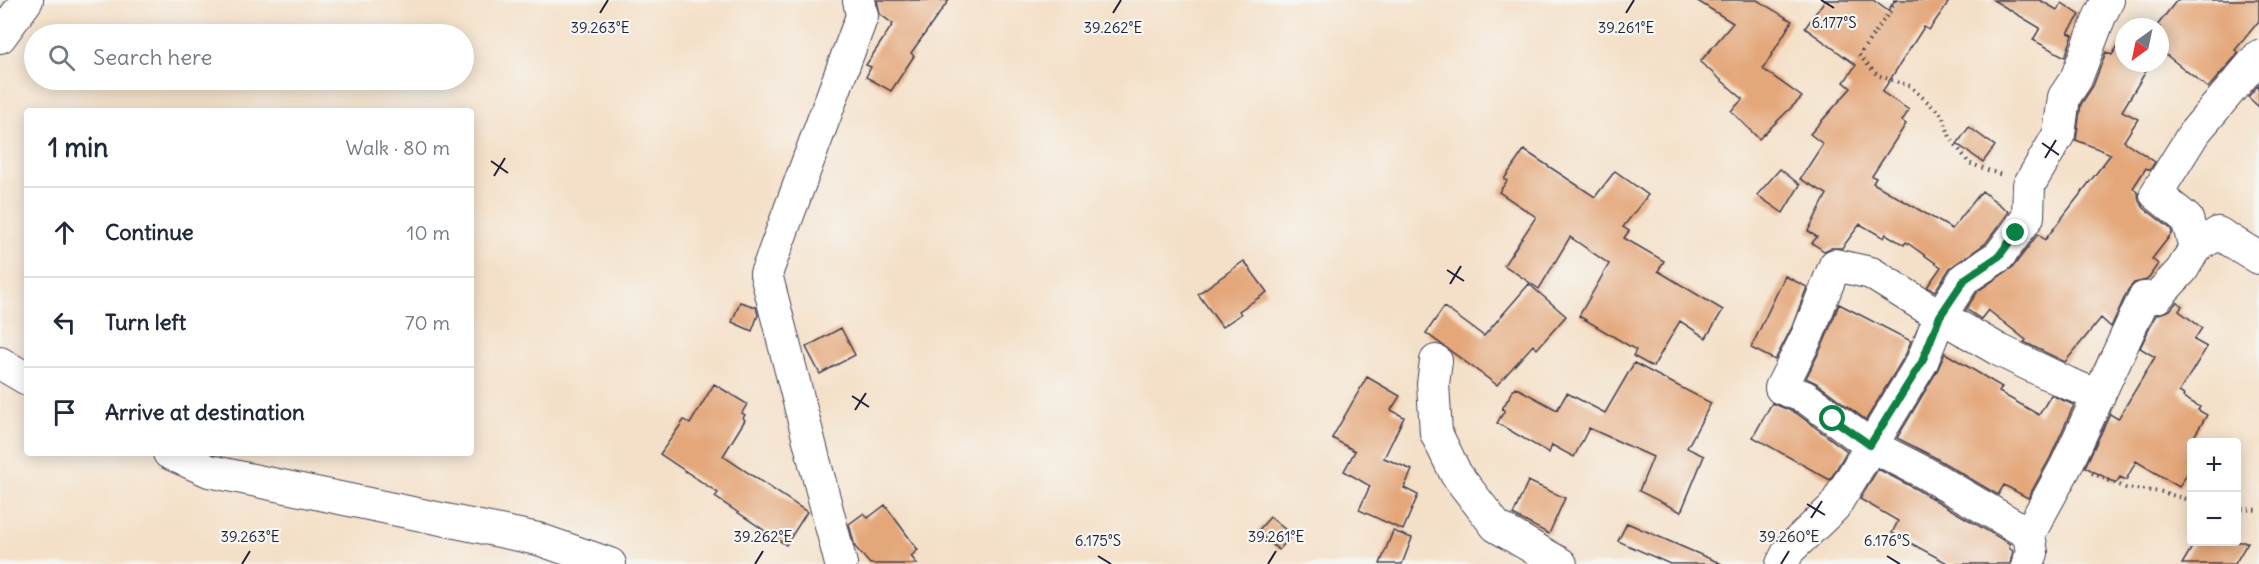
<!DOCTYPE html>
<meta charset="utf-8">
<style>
body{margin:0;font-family:Delius,sans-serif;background:#f6f6f7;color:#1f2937}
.controls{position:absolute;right:18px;bottom:18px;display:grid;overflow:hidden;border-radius:6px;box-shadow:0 3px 15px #0003}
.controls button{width:54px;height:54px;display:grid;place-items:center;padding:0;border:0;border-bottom:2px solid #e0e1e3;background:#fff;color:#1f2937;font:30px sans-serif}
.compass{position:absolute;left:2115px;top:18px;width:54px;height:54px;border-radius:50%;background:#fff;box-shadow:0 3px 15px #0003;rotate:213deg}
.stop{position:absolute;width:18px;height:18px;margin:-14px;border:4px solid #0b8043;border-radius:50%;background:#fff}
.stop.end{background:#0b8043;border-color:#fff;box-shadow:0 2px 6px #0008}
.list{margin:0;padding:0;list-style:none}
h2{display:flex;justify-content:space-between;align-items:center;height:78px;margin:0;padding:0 24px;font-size:26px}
h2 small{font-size:20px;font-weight:400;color:#747a83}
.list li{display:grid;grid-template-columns:39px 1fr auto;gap:18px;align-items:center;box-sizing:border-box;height:90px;padding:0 24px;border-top:2px solid #e0e1e3}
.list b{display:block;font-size:22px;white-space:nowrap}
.list em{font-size:20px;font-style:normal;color:#747a83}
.icon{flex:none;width:33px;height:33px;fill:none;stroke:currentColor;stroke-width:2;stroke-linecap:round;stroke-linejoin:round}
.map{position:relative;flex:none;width:2259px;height:564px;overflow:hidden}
.search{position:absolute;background:#fff;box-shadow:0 3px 15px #0003;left:24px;top:24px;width:450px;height:66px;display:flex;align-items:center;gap:15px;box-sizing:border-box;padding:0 21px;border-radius:33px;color:#747a83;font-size:22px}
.panel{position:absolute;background:#fff;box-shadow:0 3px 15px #0003;left:24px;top:108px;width:450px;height:348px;border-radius:6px}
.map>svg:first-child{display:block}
.building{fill:#e4a77a}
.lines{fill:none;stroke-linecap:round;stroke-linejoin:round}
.street-casing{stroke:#423e50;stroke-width:34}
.path{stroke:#423e50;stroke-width:4;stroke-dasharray:1.5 4.5;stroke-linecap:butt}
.street{stroke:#fff;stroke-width:32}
.route{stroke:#0b8043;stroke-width:8}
.ticks{fill:none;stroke:#22223b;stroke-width:2}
.ticks-label{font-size:15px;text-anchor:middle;fill:#22223b;stroke:#f6f6f2;stroke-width:4.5;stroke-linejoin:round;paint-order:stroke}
</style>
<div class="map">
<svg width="2259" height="564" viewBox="0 0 2259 564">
<rect width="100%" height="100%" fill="#f6f6f2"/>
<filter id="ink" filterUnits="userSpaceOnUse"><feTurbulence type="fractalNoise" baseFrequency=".0167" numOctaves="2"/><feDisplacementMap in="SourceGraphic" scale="12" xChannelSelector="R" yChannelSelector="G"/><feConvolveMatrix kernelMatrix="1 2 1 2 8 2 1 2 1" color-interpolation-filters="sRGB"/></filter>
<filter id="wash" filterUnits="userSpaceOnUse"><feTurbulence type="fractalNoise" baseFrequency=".008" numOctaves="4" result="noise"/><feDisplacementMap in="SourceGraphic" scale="24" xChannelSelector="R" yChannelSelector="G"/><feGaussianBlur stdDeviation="1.35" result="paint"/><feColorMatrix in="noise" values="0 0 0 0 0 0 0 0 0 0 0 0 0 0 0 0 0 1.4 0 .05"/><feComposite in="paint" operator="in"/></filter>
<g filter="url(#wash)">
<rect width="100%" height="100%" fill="#f4e0c8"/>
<g id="blocks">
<!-- building -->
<path class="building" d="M877,0H949L911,53L914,56L891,91L866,77L871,67L866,65L893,24L880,14Z
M1696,0H1757L1792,21L1763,69L1802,97L1759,139L1731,111L1743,99L1700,62L1733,23Z
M1825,0H1873L1888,11L1895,0H1950L1929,30L1924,27L1882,92L1909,110L1902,121L1906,124L1872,176L1876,178L1873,183L1952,229L1982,191L2009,212L1986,243L1950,268L1935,291L1927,287L1941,267L1906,242L1904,245L1886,234L1884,238L1860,224L1842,248H1831L1824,251L1812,243L1817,237L1808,231L1827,194L1800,179L1823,144L1810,134L1851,88L1844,82L1856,65L1805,28Z
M1993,0H2040L2057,10L2062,3L2080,15L2068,33L2073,35L2065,57L2033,40L2040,28Z
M2177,0H2259V21L2235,50L2238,52L2235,57L2208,88L2160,50V27H2156Z
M2123,38L2124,63H2151L2122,111L2138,119L2124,141L2155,162L2150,170L2146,168L2133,188L2138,193L2139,201L2144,208L2171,229L2172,233L2152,259L2158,264L2147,280L2134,283L2128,290L2111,327L2101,318L2065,362L2024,342L2026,340L1988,310L1981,319L1966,309L1978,291L2013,267L2038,234L2045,240L2111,154L2076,140L2081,104L2093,86L2106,52L2112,55Z
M2259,84V107L2248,97Z
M1969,127L1995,146L1983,162L1957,144Z
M1524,150L1595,197L1615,171L1648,195L1623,227L1629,231L1624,238L1664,261L1658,271L1723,310L1706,338L1680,321L1653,367L1633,356L1636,350L1579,316L1609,264L1570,237L1539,289L1504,265L1536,217L1499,192L1507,181L1504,179Z
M1780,169L1800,185L1783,213L1757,195Z
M1244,261L1267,292L1239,311L1241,314L1222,327L1198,294Z
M1785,276L1807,287L1792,327L1775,360L1751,348Z
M1529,284L1566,316L1537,349L1533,345L1497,385L1426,333L1444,307L1484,336Z
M740,302L756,307L758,315L752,331L732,322Z
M2177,302L2182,306L2179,311L2202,328L2194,340L2207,347L2179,392L2184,395L2183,397L2200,407L2198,410L2207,415L2192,440V466L2179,487L2136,461L2126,480L2120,477L2116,483L2085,467L2110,414L2118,419L2155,357L2140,348L2156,315L2170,310Z
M1839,304L1911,341L1906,354L1866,420L1816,383L1806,378L1824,342Z
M841,328L855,355L820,374L806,347Z
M1945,353L2002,387L1999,392L2039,415L2051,395L2074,405L2050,458L2028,498L2004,485L1998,495L1934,457L1897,438L1937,371Z
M1634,363L1711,403L1687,448L1704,456L1681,512L1639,491L1653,457L1589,428L1574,457L1552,445L1549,453L1497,423L1505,410L1502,409L1515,387L1557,410L1567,393L1605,413Z
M1367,377L1400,396L1391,410L1404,417L1384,458L1412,470L1404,488L1418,495L1403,530L1359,510L1370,486L1344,471L1355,451L1332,438Z
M714,384L747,404L742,413L745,415L743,418L745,420L723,456L807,512L786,545L715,497L718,493L660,454L684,420L690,424Z
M1772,403L1796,413L1847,451L1830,480L1753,437Z
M1878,469L1916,489L2010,544L2009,548L2013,551L2010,564H1949L1892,533L1898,521L1860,499Z
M1528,481L1565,498L1549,534L1513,515Z
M885,505L918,550L911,556L917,564H870L855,547L849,524L864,513L868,518Z
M1270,517L1292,535L1279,550L1257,532Z
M1627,523L1722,564H1670L1618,541Z
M1393,531L1412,538L1402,564H1380Z
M2195,542H2248L2235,564H2182Z"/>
</g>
</g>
<g filter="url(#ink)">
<use href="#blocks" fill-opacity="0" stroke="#423e50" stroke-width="1.5"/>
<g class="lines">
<defs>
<path id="street" d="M0,37L27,0
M2195,248L2218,233L2259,258
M1436,361L1433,384L1436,433L1456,474L1496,526L1561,564
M0,363L27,379
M169,453L209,471L538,539L610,564
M2029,534L1925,473L1870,445L1805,397L1781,388L1808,334L1835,265L1871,273L1940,316L1999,350L2067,383L2099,396
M841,564L766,274L862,16L859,0
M1782,564L1789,550L1834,507L1922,362L1940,316L1965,278L1999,256L2028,217L2029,185L2059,134L2064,97L2076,79L2100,16L2108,0
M2028,564L2032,553L2029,534L2066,466L2144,298L2157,297L2182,270L2195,248L2187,219L2156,194L2194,133L2259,56"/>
</defs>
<!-- street casing -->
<use href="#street" class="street-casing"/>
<!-- path -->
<path class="path" d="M1895,0L1891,10L1859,55L1877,75L1910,86L1942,115L1950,137L1969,163L2004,176
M2092,473L2126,488L2162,492L2192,501
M2236,509L2259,510"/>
<!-- street -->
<use href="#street" class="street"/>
</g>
</g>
<g class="lines" filter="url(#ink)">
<!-- route -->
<path class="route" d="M1833,419L1870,445L1922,362L1940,316L1965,279L1999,256L2016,233"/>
</g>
<!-- ticks -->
<path class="ticks" d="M1821,0L1834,8M600,13L608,0M1113,13L1121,0M1626,13L1634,0M2042,143L2059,155M2045,158L2056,140M491,161L508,173M494,176L505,158M1447,270L1464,281M1450,284L1461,266M852,396L869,407M855,410L866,393M1807,504L1825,515M1811,518L1822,501M1098,556L1111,564M1887,556L1900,564M242,564L250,551M755,564L763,551M1268,564L1276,551M1781,564L1789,551"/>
<g class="ticks-label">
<text x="1834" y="28">6.177°S</text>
<text x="1626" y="33">39.261°E</text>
<text x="600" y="33">39.263°E</text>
<text x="1113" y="33">39.262°E</text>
<text x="250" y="542">39.263°E</text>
<text x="763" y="542">39.262°E</text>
<text x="1276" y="542">39.261°E</text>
<text x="1789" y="542">39.260°E</text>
<text x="1098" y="546">6.175°S</text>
<text x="1887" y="546">6.176°S</text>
</g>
</svg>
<div class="controls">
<button>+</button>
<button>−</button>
</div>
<svg class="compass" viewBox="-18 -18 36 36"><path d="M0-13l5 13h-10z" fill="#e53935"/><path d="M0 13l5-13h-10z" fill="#747a83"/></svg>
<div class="stop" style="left:1833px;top:419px"></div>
<div class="stop end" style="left:2016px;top:233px"></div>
<div class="search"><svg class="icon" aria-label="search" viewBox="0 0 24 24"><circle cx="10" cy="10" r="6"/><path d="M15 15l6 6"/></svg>Search here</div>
<section class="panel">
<h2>1 min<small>Walk · 80 m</small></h2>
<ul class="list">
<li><svg class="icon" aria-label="ahead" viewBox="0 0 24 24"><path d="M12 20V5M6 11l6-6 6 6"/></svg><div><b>Continue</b></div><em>10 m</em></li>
<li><svg class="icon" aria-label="left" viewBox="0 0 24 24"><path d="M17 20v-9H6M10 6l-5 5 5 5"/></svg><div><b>Turn left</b></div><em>70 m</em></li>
<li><svg class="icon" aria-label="arrive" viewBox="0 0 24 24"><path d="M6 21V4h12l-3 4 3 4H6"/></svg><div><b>Arrive at destination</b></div></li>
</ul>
</section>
</div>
